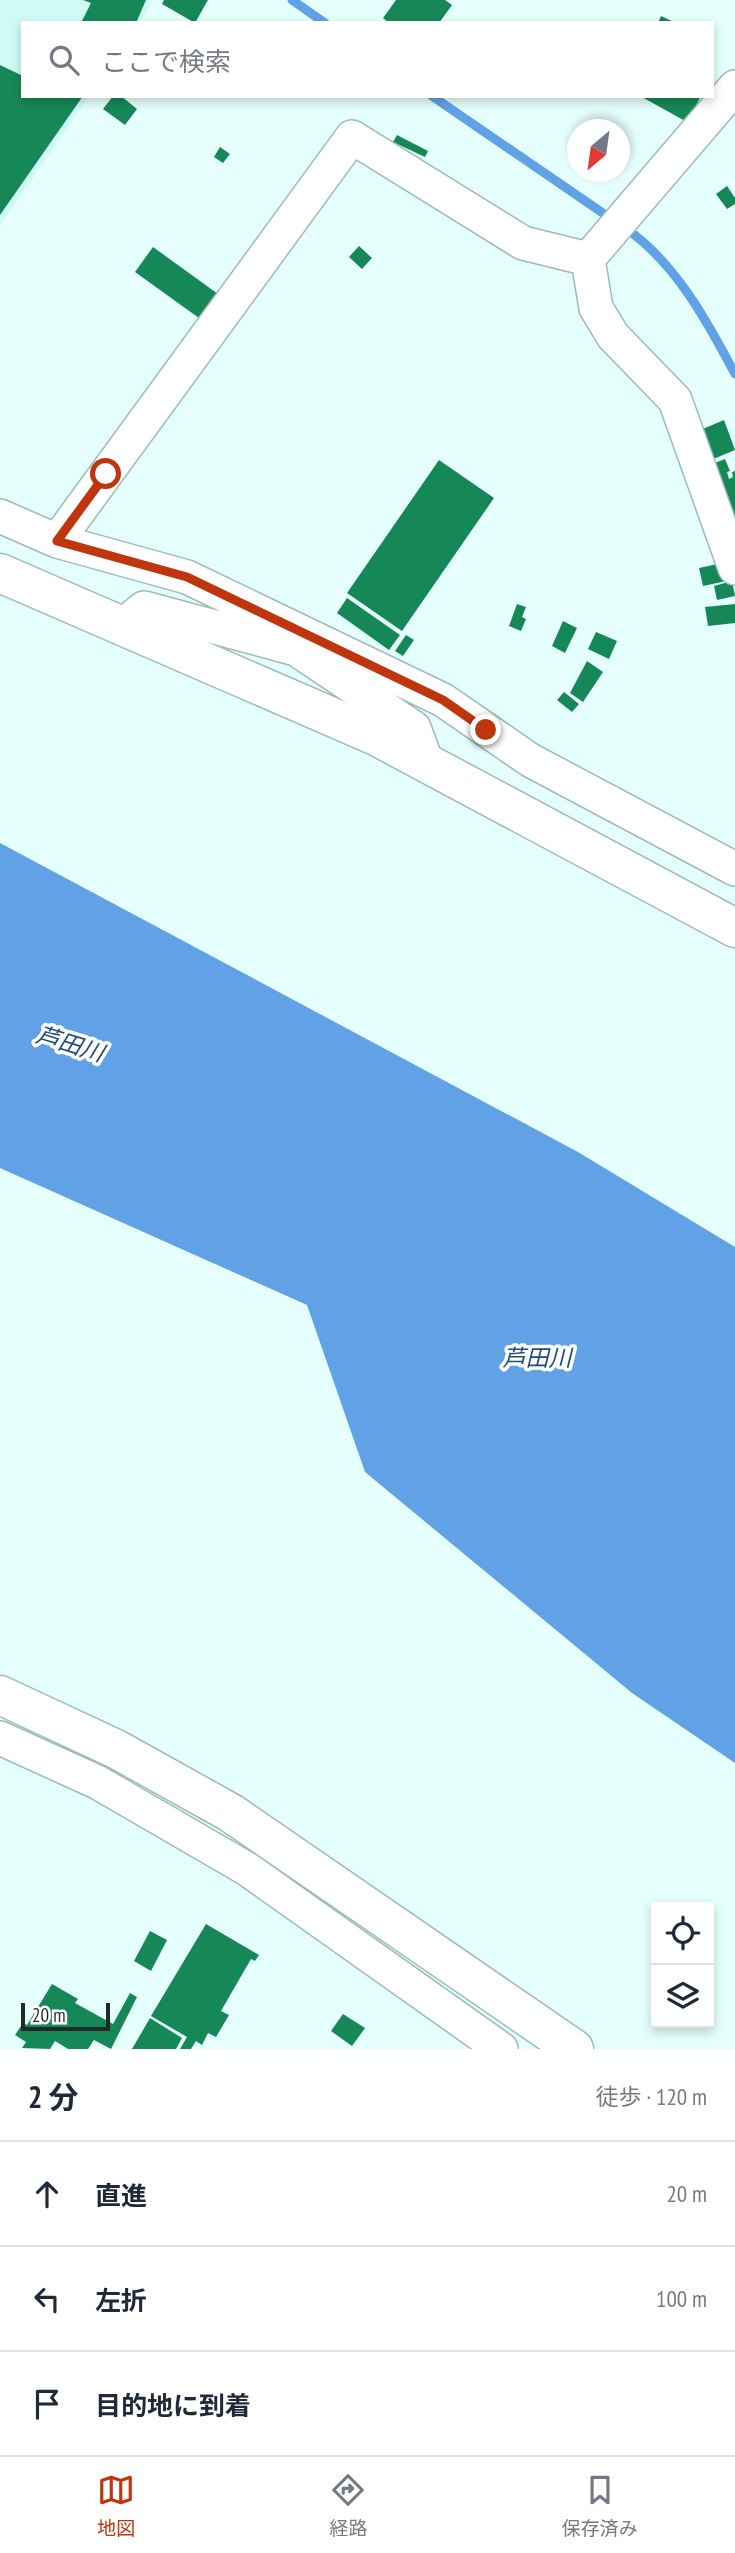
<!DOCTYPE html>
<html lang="ja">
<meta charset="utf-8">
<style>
body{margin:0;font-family:"PT Sans Narrow","Noto Sans JP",sans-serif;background:#f2f2f3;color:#1f2937}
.controls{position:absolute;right:21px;bottom:21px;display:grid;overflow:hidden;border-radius:0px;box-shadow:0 4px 10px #0003}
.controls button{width:63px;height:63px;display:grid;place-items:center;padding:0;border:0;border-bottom:2px solid #e0e1e3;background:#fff;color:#1f2937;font:35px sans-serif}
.compass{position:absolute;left:567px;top:119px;width:63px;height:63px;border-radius:50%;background:#fff;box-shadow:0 4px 10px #0003;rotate:209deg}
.scale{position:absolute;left:21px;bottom:18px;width:89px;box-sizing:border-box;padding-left:7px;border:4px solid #1e2b29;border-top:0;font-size:19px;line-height:24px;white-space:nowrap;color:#1e2b29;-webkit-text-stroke:5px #fff;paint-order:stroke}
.stop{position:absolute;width:21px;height:21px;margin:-16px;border:5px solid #bf350d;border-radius:50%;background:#fff}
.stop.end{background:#bf350d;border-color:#fff;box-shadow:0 2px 7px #0008}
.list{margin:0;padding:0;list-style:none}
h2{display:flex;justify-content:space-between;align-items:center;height:91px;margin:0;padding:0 28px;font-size:30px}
h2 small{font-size:23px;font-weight:400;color:#747a83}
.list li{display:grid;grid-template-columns:46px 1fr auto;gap:21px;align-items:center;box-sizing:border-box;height:105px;padding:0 28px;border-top:2px solid #e0e1e3}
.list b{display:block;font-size:26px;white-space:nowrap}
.list em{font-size:23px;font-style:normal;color:#747a83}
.icon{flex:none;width:38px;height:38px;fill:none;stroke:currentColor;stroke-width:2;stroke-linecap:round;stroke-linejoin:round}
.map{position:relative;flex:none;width:735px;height:2049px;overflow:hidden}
.search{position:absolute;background:#fff;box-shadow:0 4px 10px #0003;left:21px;right:21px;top:21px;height:77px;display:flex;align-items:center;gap:18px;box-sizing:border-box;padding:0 24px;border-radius:0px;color:#747a83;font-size:26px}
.sheet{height:406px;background:#fff}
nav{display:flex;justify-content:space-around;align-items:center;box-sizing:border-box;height:98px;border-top:2px solid #e0e1e3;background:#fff;font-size:19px;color:#747a83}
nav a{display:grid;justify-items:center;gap:4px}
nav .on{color:#bf350d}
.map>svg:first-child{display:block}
.built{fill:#d0faf6}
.water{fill:#61a2e7}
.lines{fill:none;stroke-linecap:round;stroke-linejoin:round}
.stream{stroke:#61a2e7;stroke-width:9}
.building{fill:#168857}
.minor-casing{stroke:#9cbbb8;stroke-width:36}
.tertiary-casing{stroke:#9cbbb8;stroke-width:41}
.minor{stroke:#fff;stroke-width:33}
.tertiary{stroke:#fff;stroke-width:38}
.route{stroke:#bf350d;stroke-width:9}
.labels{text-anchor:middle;stroke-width:7;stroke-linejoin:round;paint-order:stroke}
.water-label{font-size:23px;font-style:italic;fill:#1e4b79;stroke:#fff}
</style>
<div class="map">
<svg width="735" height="2049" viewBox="0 0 735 2049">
<rect width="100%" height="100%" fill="#e5fffc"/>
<!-- built -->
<path class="built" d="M0,0H154L139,23H23V96H89L0,226Z"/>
<!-- water -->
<path class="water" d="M0,843L578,1152L735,1247V1763L632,1693L365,1472L307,1305L0,1168Z"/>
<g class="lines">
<!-- stream -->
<path class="stream" d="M292,0L325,23
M432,96L613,220
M625,228C675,262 707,321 735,374"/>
</g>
<!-- building -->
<path class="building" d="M83,0H146L136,23H81L91,3Z
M164,0H208L195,23L162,4Z
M396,0H445L452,5L439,23H389L383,18Z
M661,16L676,23H658Z
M0,65L23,76V96H83L0,215Z
M113,96H121L137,109L125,125L103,109Z
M640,96H701L687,122Z
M397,135L428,151L425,157L393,142Z
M220,147L230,154L223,163L214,157Z
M727,186L735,198V204L727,209L716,194Z
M359,246L372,258L362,269L349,257Z
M153,247L218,294L199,318L135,272Z
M724,420L735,450L711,460L698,431Z
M725,459L730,471L727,472L729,479L733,477L732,472L735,471V526L727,505L730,504L712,464Z
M439,460L494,498L402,631L347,593Z
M727,562L731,580L703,586L699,568Z
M732,581L735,596L717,600L714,586Z
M347,598L400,635L389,650L337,613Z
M517,604L526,607L522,617L526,619L521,631L509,626Z
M735,604V623L708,626L705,607Z
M563,621L577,628L565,653L552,646Z
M596,632L617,641L609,659L588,649Z
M406,635L414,640L403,656L395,651Z
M587,661L603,672L583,702L570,693Z
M564,692L579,704L572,712L557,700Z
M206,1924L259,1955L255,1961L251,1959L221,2011L229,2015L216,2037L208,2033L202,2045L196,2041L191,2049H180L187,2037L151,2016Z
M150,1931L167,1940L151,1971L134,1961Z
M52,1984L78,1999L75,2003L113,2024L130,1993L137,1997L111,2049L94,2040L88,2049H68L55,2041L50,2049L22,2048L26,2042L15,2035L23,2023L27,2025Z
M343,2014L365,2028L352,2046L331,2031Z
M150,2018L182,2038L176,2049H132Z"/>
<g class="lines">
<defs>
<path id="minor" d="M588,259L596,308L613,336L675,400L735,568
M0,516L57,541L187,577L443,700L530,760L735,869
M57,541L352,137L523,243L588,259L735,87
M123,625L144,608L296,649L414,728L427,763
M0,1738L97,1782L247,1869L501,2049"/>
<path id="tertiary" d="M0,573L376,736L735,928
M0,1695L116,1749L231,1813L574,2049"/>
</defs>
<!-- minor casing -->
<use href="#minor" class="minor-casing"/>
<!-- tertiary casing -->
<use href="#tertiary" class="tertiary-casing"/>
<!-- minor -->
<use href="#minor" class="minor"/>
<!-- tertiary -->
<use href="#tertiary" class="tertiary"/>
</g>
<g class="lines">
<!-- route -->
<path class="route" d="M106,474L57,541L187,577L443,700L486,730"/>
</g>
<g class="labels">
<!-- water labels -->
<g class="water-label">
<text transform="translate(70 1044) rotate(17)" y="8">芦田川</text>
<text x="537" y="1366">芦田川</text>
</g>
</g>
</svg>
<div class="controls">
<button><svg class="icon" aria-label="locate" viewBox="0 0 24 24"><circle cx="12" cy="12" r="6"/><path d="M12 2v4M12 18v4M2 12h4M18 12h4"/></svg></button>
<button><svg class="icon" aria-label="layers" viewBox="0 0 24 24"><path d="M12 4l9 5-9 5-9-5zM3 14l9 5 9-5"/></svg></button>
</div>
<svg class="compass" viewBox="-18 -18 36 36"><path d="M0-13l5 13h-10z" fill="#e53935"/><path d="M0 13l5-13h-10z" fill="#747a83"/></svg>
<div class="scale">20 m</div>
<div class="stop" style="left:106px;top:474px"></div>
<div class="stop end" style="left:486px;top:730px"></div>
<div class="search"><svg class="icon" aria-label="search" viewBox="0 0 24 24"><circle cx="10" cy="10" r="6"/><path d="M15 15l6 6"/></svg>ここで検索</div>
</div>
<section class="sheet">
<h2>2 分<small>徒歩 · 120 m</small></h2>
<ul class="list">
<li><svg class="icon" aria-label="ahead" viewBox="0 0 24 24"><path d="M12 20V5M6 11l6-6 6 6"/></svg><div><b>直進</b></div><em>20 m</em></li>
<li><svg class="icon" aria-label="left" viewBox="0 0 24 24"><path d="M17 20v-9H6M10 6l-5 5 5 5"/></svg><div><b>左折</b></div><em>100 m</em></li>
<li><svg class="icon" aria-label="arrive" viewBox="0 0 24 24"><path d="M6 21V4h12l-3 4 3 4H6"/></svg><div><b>目的地に到着</b></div></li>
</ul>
</section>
<nav>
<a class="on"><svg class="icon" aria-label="map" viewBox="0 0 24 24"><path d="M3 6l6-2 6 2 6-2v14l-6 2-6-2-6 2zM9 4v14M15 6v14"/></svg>地図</a>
<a><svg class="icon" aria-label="directions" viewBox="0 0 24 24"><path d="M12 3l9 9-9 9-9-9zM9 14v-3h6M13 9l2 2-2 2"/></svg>経路</a>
<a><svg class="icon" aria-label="saved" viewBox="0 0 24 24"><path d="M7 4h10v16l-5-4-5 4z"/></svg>保存済み</a>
</nav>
